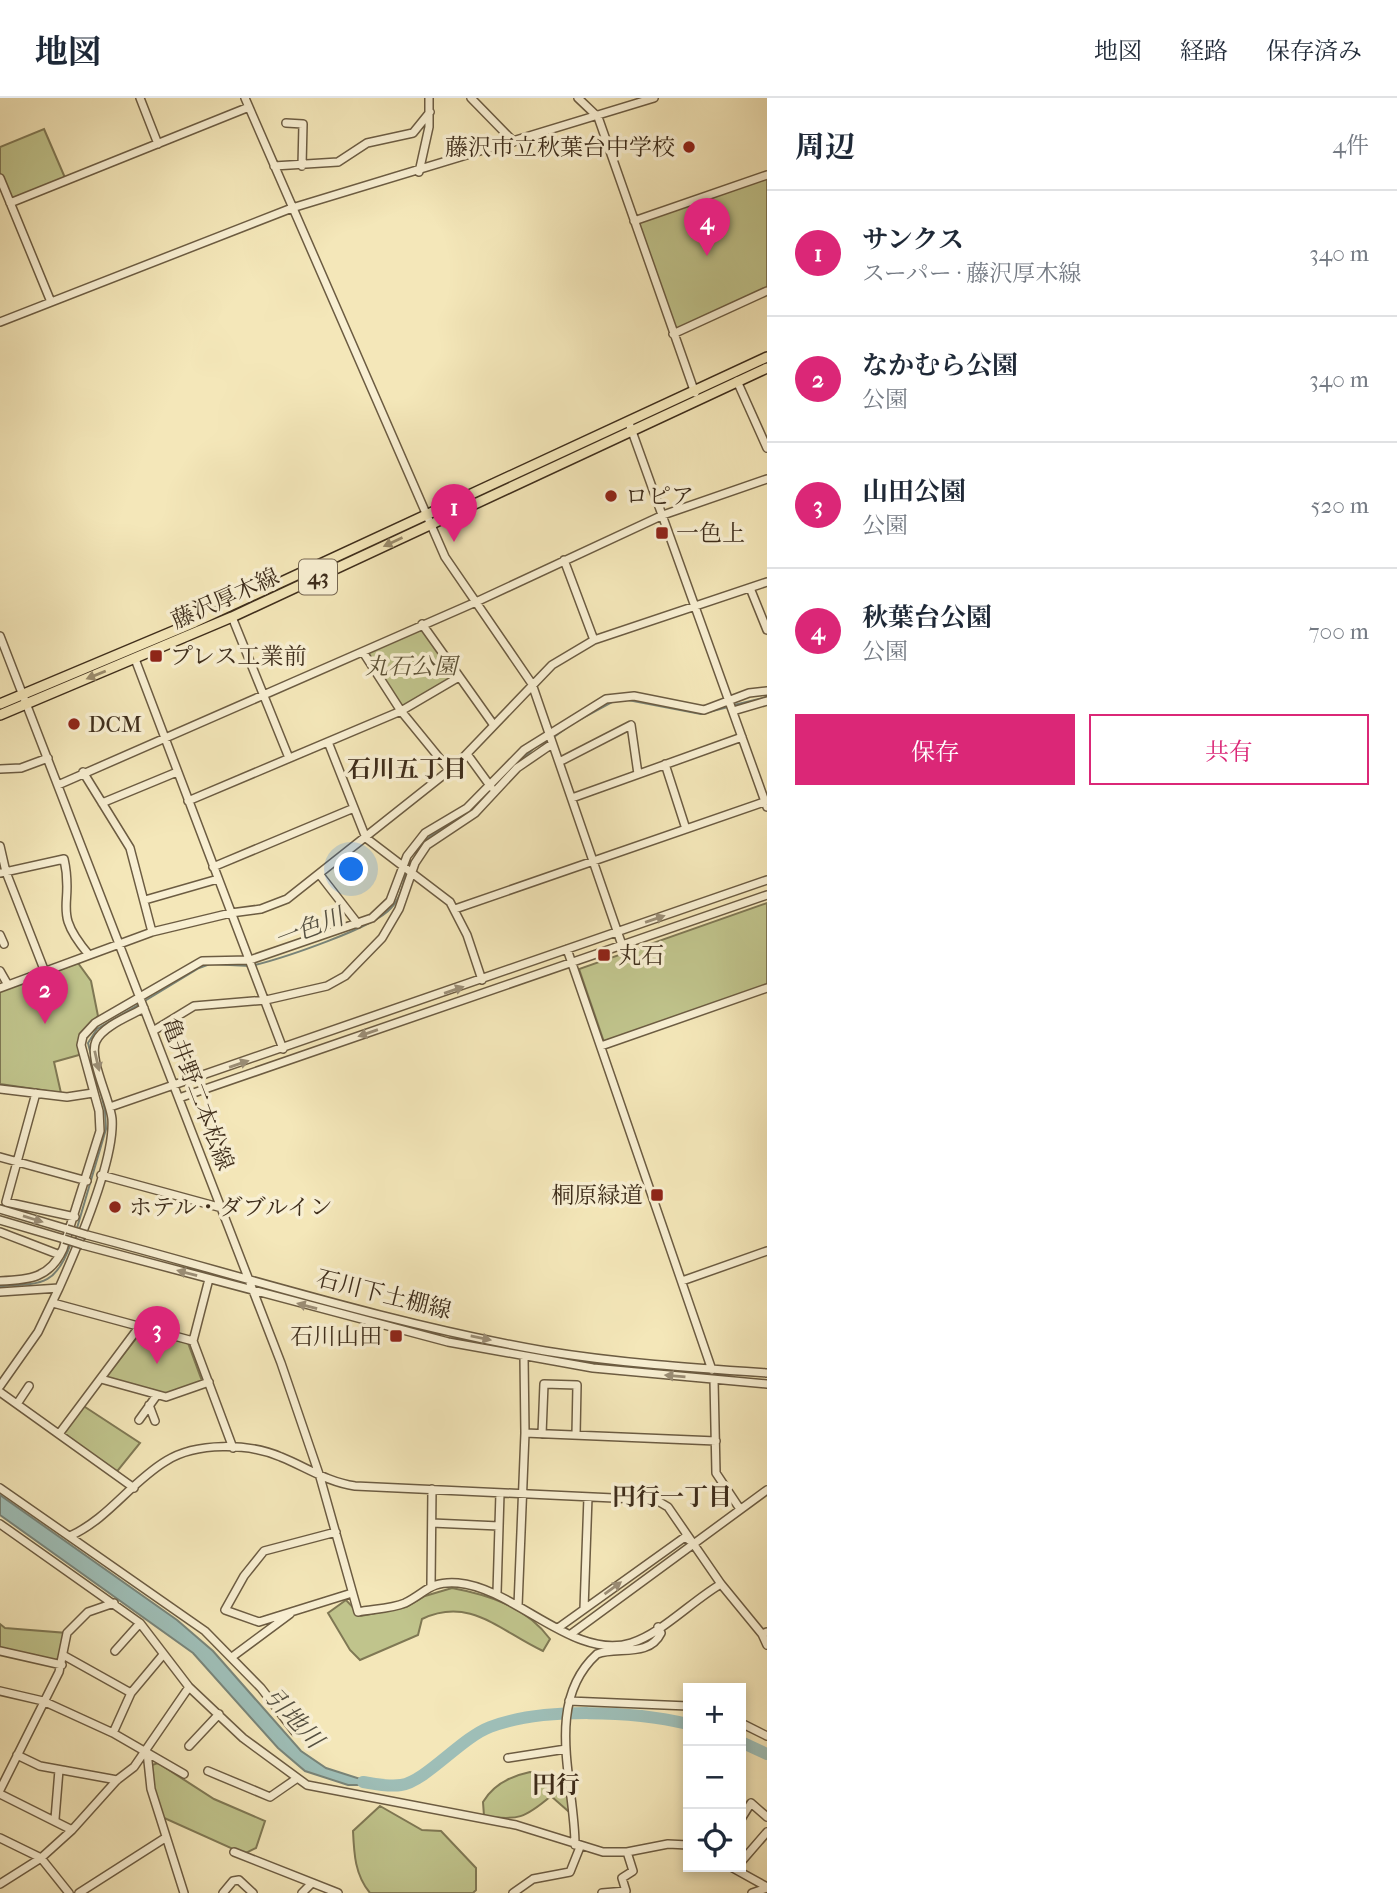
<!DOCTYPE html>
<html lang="ja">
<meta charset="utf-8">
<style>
body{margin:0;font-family:"IM FELL French Canon","Noto Serif JP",serif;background:#f2f2f3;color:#1f2937}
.controls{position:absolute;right:21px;bottom:21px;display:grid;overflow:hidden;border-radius:0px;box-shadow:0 4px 10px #0003}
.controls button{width:63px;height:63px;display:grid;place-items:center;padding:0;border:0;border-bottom:2px solid #e0e1e3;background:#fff;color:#1f2937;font:35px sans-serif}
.you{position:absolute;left:352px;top:772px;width:24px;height:24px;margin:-18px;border:5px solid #fff;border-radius:50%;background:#1a73e8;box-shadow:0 0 0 10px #1a73e833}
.badge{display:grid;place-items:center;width:46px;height:46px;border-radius:50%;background:#db2777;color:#fff;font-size:23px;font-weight:700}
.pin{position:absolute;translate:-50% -58px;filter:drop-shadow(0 2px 4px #0008)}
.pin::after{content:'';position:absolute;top:37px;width:24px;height:21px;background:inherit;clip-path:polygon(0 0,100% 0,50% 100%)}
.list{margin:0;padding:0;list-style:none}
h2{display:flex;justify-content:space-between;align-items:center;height:91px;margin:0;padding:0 28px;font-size:30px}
h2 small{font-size:23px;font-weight:400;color:#747a83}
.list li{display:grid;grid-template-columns:46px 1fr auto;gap:21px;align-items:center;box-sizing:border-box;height:126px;padding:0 28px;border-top:2px solid #e0e1e3}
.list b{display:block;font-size:26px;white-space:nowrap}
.list p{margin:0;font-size:23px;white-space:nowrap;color:#747a83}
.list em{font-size:23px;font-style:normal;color:#747a83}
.actions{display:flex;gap:14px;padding:21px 28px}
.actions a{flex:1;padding:16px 0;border:2px solid #db2777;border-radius:0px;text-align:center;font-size:24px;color:#db2777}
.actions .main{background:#db2777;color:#fff}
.icon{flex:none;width:38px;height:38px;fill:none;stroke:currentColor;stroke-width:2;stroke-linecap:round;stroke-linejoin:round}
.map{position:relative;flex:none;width:767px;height:1795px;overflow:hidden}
header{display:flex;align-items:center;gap:42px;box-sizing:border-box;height:98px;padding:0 35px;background:#fff;border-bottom:2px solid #e0e1e3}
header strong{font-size:33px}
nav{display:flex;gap:38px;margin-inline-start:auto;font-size:24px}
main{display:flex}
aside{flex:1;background:#fff}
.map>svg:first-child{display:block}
.green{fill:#c0c48c;stroke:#7f7854;stroke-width:2}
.water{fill:#9ebeb7;stroke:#788479;stroke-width:2}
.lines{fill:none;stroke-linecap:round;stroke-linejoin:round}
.stream{stroke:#788479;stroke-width:2}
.river{stroke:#9ebeb7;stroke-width:12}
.minor-casing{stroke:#6c5c42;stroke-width:10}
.major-casing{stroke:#3e2d1b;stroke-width:12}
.minor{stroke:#f8efd2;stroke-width:7}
.major{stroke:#f4e7b9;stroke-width:9}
.minor-bridge-casing{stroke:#6c5c42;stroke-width:10;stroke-linecap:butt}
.minor-bridge{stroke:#f8efd2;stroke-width:7}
.oneway{fill:#998a6a}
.oneway2{fill:#9b8e76}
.poi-dot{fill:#8f2418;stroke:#f8efd2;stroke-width:2.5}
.labels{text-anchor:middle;stroke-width:7;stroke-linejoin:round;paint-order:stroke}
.shield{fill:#f8efd2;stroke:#766752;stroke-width:2}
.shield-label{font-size:21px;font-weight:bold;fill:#3e2d1b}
.poi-label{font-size:23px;fill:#3e2d1b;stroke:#f8efd2;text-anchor:start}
.street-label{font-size:23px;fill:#3e2d1b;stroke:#f8efd2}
.park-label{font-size:23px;font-style:italic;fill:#5e5337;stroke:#f8efd2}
.neighbourhood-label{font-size:24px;font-weight:bold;fill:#3e2d1b;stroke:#f8efd2}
.water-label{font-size:24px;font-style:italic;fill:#565142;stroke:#f8efd2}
</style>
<header>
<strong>地図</strong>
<nav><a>地図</a><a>経路</a><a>保存済み</a></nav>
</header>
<main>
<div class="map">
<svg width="767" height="1795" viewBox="0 0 767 1795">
<rect width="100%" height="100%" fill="#f4e7b9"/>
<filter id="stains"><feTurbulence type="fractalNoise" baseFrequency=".00286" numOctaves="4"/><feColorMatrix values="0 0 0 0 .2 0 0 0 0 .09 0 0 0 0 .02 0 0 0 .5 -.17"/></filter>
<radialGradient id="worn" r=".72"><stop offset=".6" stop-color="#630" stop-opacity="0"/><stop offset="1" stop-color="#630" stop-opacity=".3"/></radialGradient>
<!-- green -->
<path class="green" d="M44,31L66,82L10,105L0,80V49Z
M767,74V193L673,236L634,123Z
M422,526L459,579L401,613L363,554Z
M767,805V887L604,944L579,871Z
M78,865L91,883L98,918C84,931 78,937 79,957L54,964L61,995L0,986V893Z
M141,1234L188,1245L202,1283L165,1296L109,1281L107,1278Z
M82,1307L140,1345L115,1376L59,1336Z
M452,1490C490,1497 526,1509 550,1541L543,1553C500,1533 470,1498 422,1521L418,1537L360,1562L350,1552L328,1515L346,1502L361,1518L406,1509L425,1498Z
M0,1526L5,1530L67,1535L62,1567L0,1553Z
M158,1665L214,1701L265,1723L256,1750L244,1756L162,1719L152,1685V1667Z
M530,1674L554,1679L573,1704L576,1720L551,1698C525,1720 518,1723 484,1718L483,1704C493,1687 511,1678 530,1674Z
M380,1708L422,1732L441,1733L476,1770V1792L473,1795H370C355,1777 354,1756 353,1733Z"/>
<!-- water -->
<path class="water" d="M0,1397L177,1522L213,1553L301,1653L326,1670L379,1687H348L305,1673L278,1650L193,1555L0,1417Z"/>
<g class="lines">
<!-- stream -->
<path class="stream" d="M628,602L701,616L728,609
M734,607L767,599
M577,623L612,604
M554,639L569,628
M539,647L549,641
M498,685L534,650
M408,770L425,742L480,705
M255,867C283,860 374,830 391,810C400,801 403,787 406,775
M143,904L199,870L210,866L250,868
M77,1130L106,1031L105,1012L88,945L97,931L138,907
M0,1188C42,1186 56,1188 71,1145"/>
<!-- river -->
<path class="river" d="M741,1644L767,1656
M363,1684C375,1686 389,1689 401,1687C425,1684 461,1640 490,1629C542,1609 635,1613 688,1626"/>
<defs>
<path id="minor" d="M140,0L158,46
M245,0L445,459L532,586L622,847
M471,0L514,44
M578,0L598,19L695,295
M286,25L303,26L302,68
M274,68L338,64L367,45L413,35L430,14
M419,74L429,29V0
M0,80L51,204
M10,105L249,9
M634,123L767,77
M0,224L292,110L654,0
M673,236L767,193
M737,283L767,350
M629,325L767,709
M564,462L594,542
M750,490L767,532
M232,519L289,660
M422,526L493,626
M0,538L281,1265L320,1379L358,1514C372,1511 391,1511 405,1505C427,1494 429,1483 458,1485C515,1490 574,1563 631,1545C661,1536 693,1502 721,1486
M363,554L401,613L450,673
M135,561L283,951
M733,613L767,603
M328,644L366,740L450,804L467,837L482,882
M467,656L491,689
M559,664L631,627L638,676
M665,666L686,731
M0,671L21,670L48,660
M83,674L130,750L152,834
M58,687L476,504L663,417L767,381
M572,700L742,639
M188,703L401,613L459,579
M102,705L177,674
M0,748L6,774L45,874
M213,769L354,710
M0,775L64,761C75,809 50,811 89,857
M320,777L358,826
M145,802L218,781
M455,811L767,703
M0,837L4,846
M567,851L712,1272
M0,873L8,887
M0,890L152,834L231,815L261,811L287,801L456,667L552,567L594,542L767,484
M153,933L194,908L266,902L327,888L345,878L382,840L399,811L415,765L427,747L475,715L517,670L552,646
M601,948L767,890
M0,991L67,999L93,995
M36,995L6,1104L75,1119
M179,1000L767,797
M110,1009L767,782
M0,1059L87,1083
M101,1077L222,1110
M0,1111L67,1131
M0,1122L64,1141
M0,1134L60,1157
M87,1137C239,1177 390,1226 545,1253C618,1265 693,1270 767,1275
M83,1147L448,1244L593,1270L767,1286
M0,1183C29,1182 50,1180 63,1151L100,1033L99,1013L81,947L83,938L95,925L202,863L250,862L372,820L390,803L407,758L425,735L467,710L524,652L606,601L634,598L704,612L749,595L767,593
M682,1183L767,1153
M0,1194L59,1190C76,1152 115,1062 112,1021C110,1001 88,960 96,943C103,928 130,918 144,910
M53,1205L193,1243L233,1350
M193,1243L209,1181
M101,1281L166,1299L209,1284
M714,1282L716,1375L740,1411
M0,1288L38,1234L59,1190
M0,1294L134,1390
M17,1306L29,1288
M149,1307L155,1323
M139,1322L157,1297
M525,1335L716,1343
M59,1336L139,1229
M542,1336L544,1286L577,1287L576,1337
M0,1390L205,1533L261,1590L295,1634
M432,1425L499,1428
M0,1426L140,1525L189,1589L243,1640L307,1687L516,1727L603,1754H627L668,1746L688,1747
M336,1434L264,1453L244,1478L225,1512L259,1524L352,1495
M70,1438C108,1421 131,1384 166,1363C196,1344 249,1345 281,1359C306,1369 327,1384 355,1388L656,1402L668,1409L721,1486L762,1536L767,1534
M431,1487L432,1391
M497,1495L500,1395
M518,1508L525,1335L524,1259
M584,1511L588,1399
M558,1530L685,1439L689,1442
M571,1536L767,1392
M762,1536L767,1547
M0,1553L62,1567
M115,1553L140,1525
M63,1557L131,1595
M232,1559L290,1516
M0,1593L43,1603L113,1635L184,1676
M569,1603L688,1608
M741,1625L767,1638
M113,1635L131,1595L162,1558
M189,1648L219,1616
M147,1654L151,1691L184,1795
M17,1657L40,1668L117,1682
M508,1660L566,1651
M208,1673L270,1699L296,1681
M0,1692L59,1574L67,1535L88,1514L114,1505
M0,1696L72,1732
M55,1721L59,1672
M741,1721L751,1705L767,1719
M0,1740L41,1760L69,1795
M575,1747C575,1685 543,1605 597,1556C617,1548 649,1560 661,1535L658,1529
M234,1754L338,1795
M741,1764L767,1734
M731,1769L767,1789
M0,1786L41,1760L72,1732L117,1682L134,1669L189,1589
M79,1795L165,1740
M223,1795L233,1783L239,1782L253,1795
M302,1795L312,1785
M513,1795L533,1781L570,1774L580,1749
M602,1795L626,1793L622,1780L633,1773L627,1754
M752,1795L767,1790"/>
<path id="major" d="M0,606L195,524L767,259
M0,617L232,519L767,270"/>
</defs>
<!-- minor casing -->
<use href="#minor" class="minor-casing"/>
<!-- major casing -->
<use href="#major" class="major-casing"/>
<!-- minor -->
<use href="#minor" class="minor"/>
<!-- major -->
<use href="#major" class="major"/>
<defs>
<path id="minor-bridge" d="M67,1131L87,1137
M64,1141L83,1147"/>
</defs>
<!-- minor-bridge casing -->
<use href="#minor-bridge" class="minor-bridge-casing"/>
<!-- minor-bridge -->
<use href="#minor-bridge" class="minor-bridge"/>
</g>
<!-- one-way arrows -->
<defs><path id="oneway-solid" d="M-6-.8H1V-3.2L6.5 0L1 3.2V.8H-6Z" transform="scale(1.75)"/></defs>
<g class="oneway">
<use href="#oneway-solid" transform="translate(393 444) rotate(155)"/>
<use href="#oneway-solid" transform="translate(96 577) rotate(158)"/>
</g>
<g class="oneway2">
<use href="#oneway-solid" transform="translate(655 821) rotate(-19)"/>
<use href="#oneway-solid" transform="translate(454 892) rotate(-19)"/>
<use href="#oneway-solid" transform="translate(368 935) rotate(161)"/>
<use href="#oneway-solid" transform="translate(97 963) rotate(77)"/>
<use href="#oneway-solid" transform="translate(239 966) rotate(-19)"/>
<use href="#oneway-solid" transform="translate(33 1121) rotate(17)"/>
<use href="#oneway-solid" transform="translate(187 1175) rotate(-165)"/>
<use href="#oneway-solid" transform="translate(307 1208) rotate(-165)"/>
<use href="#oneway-solid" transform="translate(481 1240) rotate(11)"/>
<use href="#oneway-solid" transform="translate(675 1278) rotate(-175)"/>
<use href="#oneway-solid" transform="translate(613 1490) rotate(-36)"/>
</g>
<!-- markers -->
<g class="poi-dot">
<circle cx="689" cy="49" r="7"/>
<circle cx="611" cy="398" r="7"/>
<rect x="655" y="428" width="14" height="14" rx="3.5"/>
<rect x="149" y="551" width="14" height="14" rx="3.5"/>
<circle cx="74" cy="626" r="7"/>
<rect x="597" y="850" width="14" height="14" rx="3.5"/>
<rect x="650" y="1090" width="14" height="14" rx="3.5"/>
<circle cx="115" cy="1109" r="7"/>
<rect x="389" y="1231" width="14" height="14" rx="3.5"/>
</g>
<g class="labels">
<!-- shield labels -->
<rect class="shield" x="299" y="461.5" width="38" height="35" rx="5"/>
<g class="shield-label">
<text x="318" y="486">43</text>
</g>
<!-- poi labels -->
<g class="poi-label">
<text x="675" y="57" text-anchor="end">藤沢市立秋葉台中学校</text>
<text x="625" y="406">ロピア</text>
<text x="676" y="443">一色上</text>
<text x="170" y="566">プレス工業前</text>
<text x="88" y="634">DCM</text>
<text x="618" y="865">丸石</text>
<text x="643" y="1105" text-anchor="end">桐原緑道</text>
<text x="129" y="1117">ホテル・ダブルイン</text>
<text x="382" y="1246" text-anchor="end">石川山田</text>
</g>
<!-- street labels -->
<g class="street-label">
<text transform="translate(225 500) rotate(-24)" y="8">藤沢厚木線</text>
<text transform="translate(198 996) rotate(69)" y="8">亀井野二本松線</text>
<text transform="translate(384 1196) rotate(14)" y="8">石川下土棚線</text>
</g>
<!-- park labels -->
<g class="park-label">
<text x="411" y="576">丸石公園</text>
</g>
<!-- neighbourhood labels -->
<g class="neighbourhood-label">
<text x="407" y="679">石川五丁目</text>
<text x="672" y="1407">円行一丁目</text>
<text x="556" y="1695">円行</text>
</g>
<!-- water labels -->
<g class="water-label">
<text transform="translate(309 830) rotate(-21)" y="8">一色川</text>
<text transform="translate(294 1620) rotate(47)" y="8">引地川</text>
</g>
</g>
<rect width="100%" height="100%" filter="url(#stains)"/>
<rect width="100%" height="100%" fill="url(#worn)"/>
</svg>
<div class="controls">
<button>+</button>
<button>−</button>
<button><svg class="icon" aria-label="locate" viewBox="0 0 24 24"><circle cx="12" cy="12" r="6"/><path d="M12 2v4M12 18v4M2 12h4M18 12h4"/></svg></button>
</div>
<div class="you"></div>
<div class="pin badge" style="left:454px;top:444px">1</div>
<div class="pin badge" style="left:45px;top:926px">2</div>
<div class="pin badge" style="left:157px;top:1266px">3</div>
<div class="pin badge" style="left:707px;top:158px">4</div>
</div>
<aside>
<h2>周辺<small>4件</small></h2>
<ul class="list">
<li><span class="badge">1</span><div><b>サンクス</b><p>スーパー · 藤沢厚木線</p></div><em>340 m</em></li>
<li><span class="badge">2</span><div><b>なかむら公園</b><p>公園</p></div><em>340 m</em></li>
<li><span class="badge">3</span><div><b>山田公園</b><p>公園</p></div><em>520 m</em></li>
<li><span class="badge">4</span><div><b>秋葉台公園</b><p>公園</p></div><em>700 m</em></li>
</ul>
<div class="actions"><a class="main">保存</a><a>共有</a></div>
</aside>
</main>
